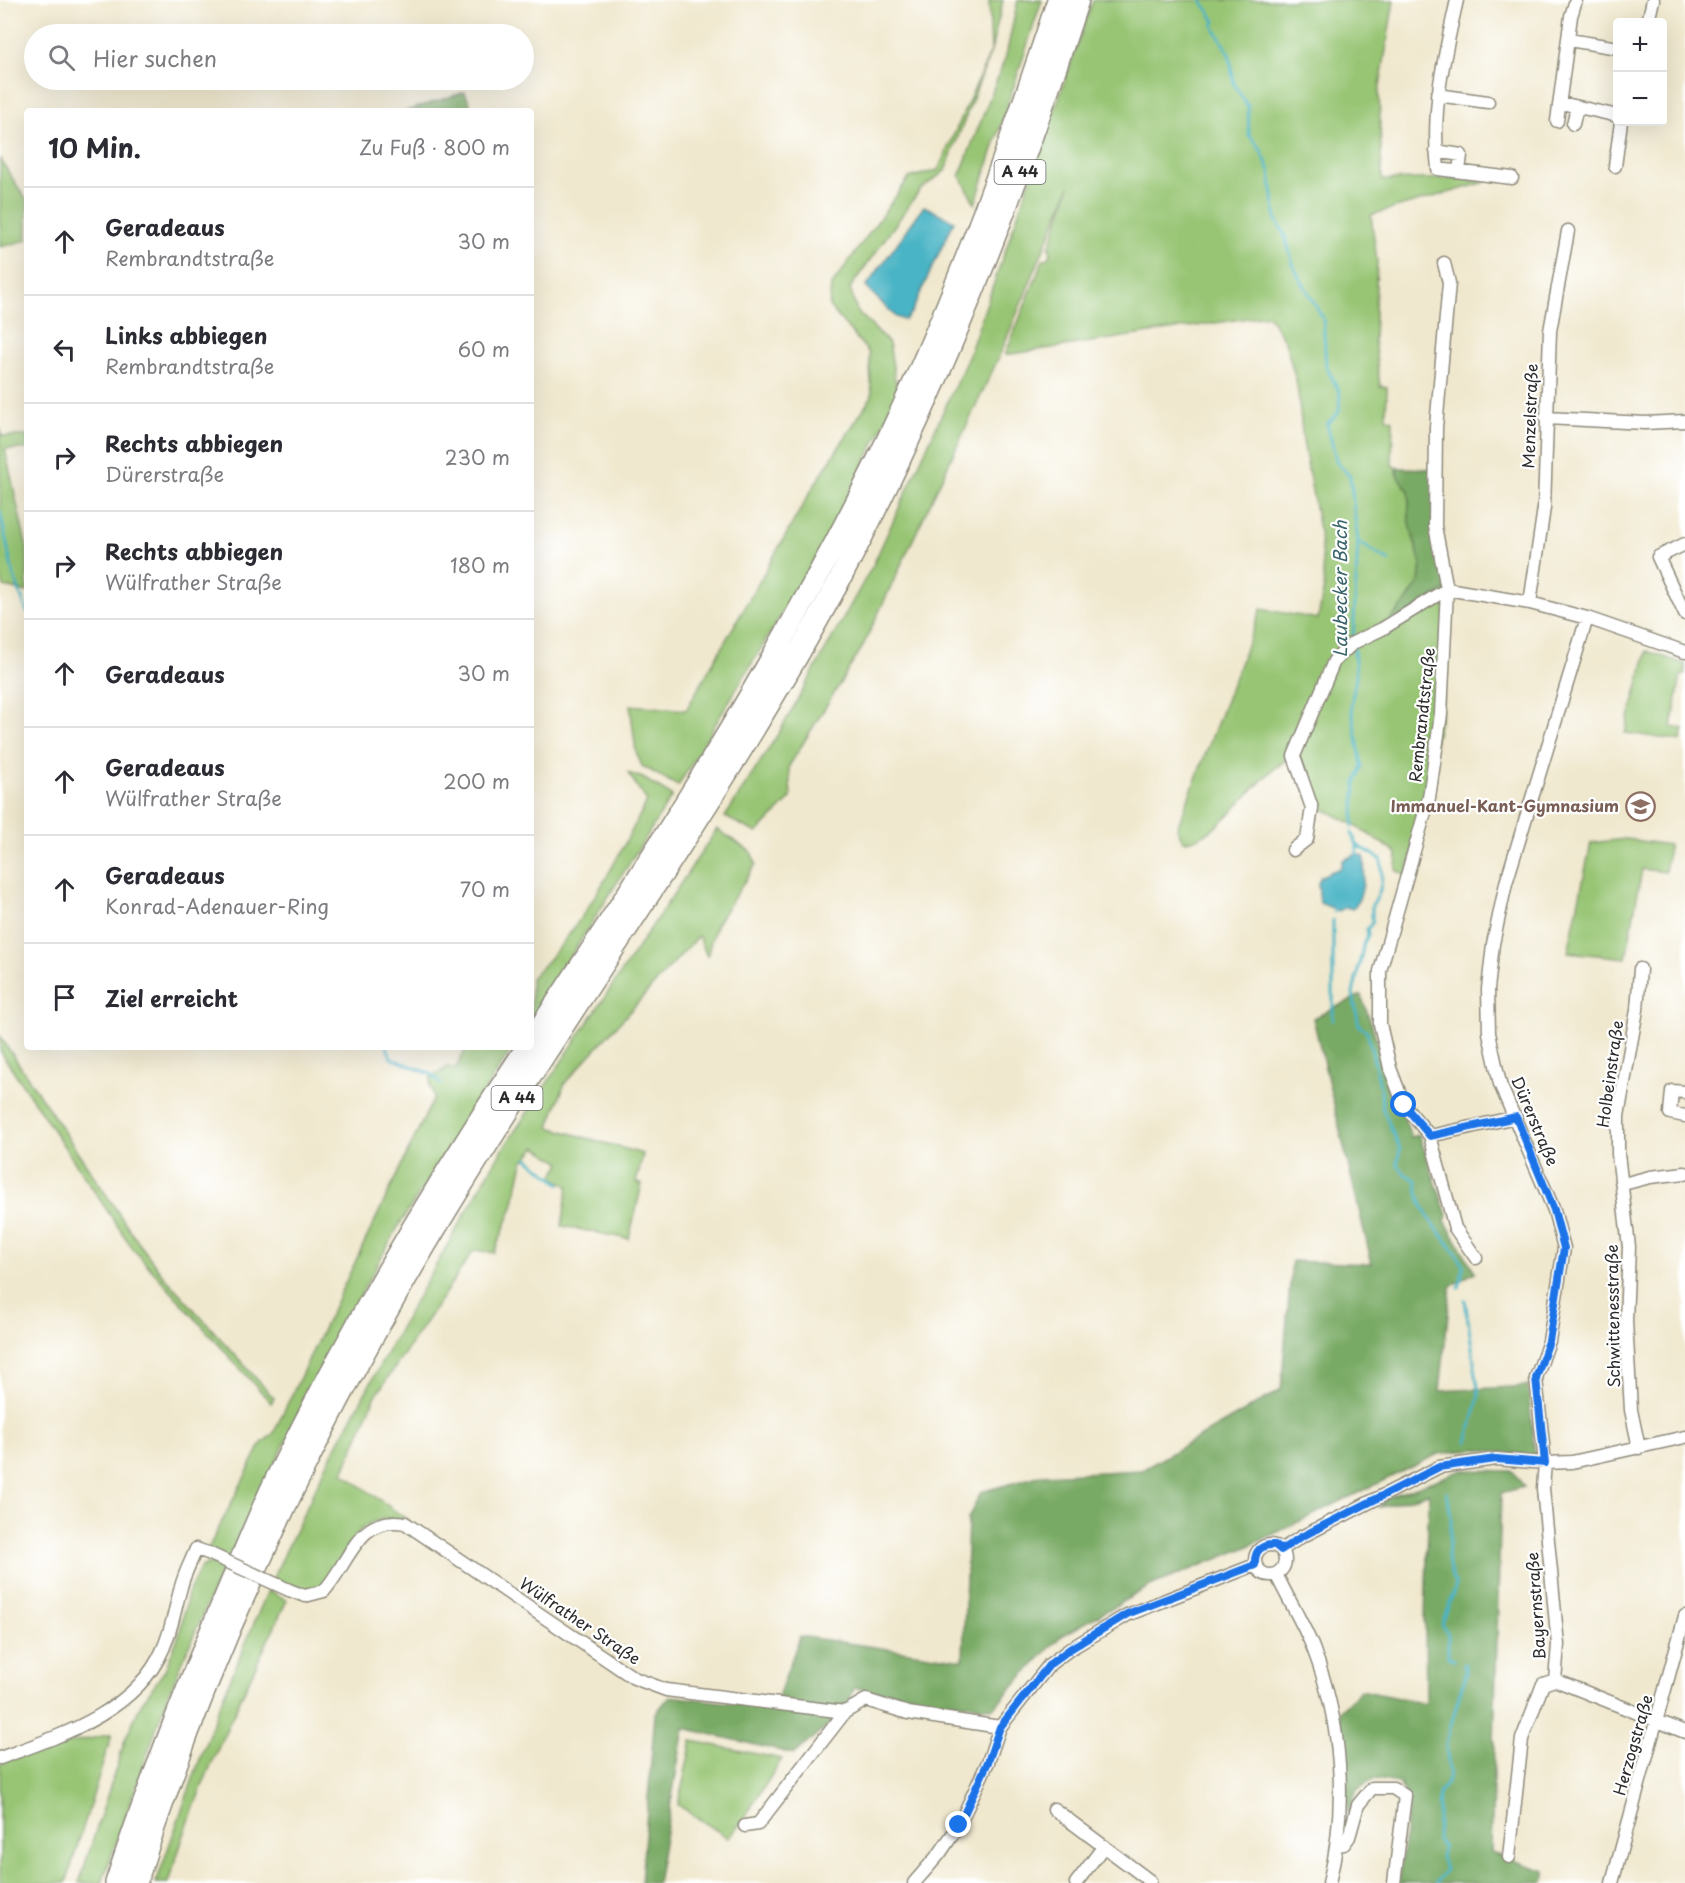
<!DOCTYPE html>
<html lang="de">
<meta charset="utf-8">
<style>
body{margin:0;font-family:"Playpen Sans",sans-serif;background:#f7f7f7;color:#2b2b33}
.controls{position:absolute;right:18px;top:18px;display:grid;overflow:hidden;border-radius:6px;box-shadow:0 6px 24px #0002}
.controls button{width:54px;height:54px;display:grid;place-items:center;padding:0;border:0;border-bottom:2px solid #e1e1e2;background:#fff;color:#2b2b33;font:30px sans-serif}
.stop{position:absolute;width:18px;height:18px;margin:-14px;border:4px solid #1a73e8;border-radius:50%;background:#fff}
.stop.end{background:#1a73e8;border-color:#fff;box-shadow:0 2px 6px #0008}
.list{margin:0;padding:0;list-style:none}
h2{display:flex;justify-content:space-between;align-items:center;height:78px;margin:0;padding:0 24px;font-size:26px}
h2 small{font-size:20px;font-weight:400;color:#7c7c81}
.list li{display:grid;grid-template-columns:39px 1fr auto;gap:18px;align-items:center;box-sizing:border-box;height:108px;padding:0 24px;border-top:2px solid #e1e1e2}
.list b{display:block;font-size:22px;white-space:nowrap}
.list p{margin:0;font-size:20px;white-space:nowrap;color:#7c7c81}
.list em{font-size:20px;font-style:normal;color:#7c7c81}
.icon{flex:none;width:33px;height:33px;fill:none;stroke:currentColor;stroke-width:2;stroke-linecap:round;stroke-linejoin:round}
.map{position:relative;flex:none;width:1685px;height:1883px;overflow:hidden}
.search{position:absolute;background:#fff;box-shadow:0 6px 24px #0002;left:24px;top:24px;width:510px;height:66px;display:flex;align-items:center;gap:15px;box-sizing:border-box;padding:0 21px;border-radius:33px;color:#7c7c81;font-size:22px}
.panel{position:absolute;background:#fff;box-shadow:0 6px 24px #0002;left:24px;top:108px;width:510px;height:942px;border-radius:6px}
.map>svg:first-child{display:block}
.green{fill:#97c573;stroke:#61784f;stroke-width:1.5}
.forest{fill:#79aa65;stroke:#526a48;stroke-width:1.5}
.water{fill:#48b4c5;stroke:#3a7078;stroke-width:1.5}
.lines{fill:none;stroke-linecap:round;stroke-linejoin:round}
.stream{stroke:#48b4c5;stroke-width:3}
.street-casing{stroke:#8e8a7c;stroke-width:15}
.highway-casing{stroke:#8e8a7c;stroke-width:24}
.street{stroke:#fff;stroke-width:12}
.highway{stroke:#fff;stroke-width:21}
.street-bridge-casing{stroke:#8e8a7c;stroke-width:15;stroke-linecap:butt}
.street-bridge{stroke:#fff;stroke-width:12}
.route{stroke:#1a73e8;stroke-width:8}
.labels{text-anchor:middle;stroke-width:4.5;stroke-linejoin:round;paint-order:stroke}
.shield{fill:#fff;stroke:#6b6b6b;stroke-width:1.5}
.shield-label{font-size:15px;font-weight:bold;fill:#2b2b2b}
.street-label{font-size:16px;fill:#2b2b2b;stroke:#fff}
.education-label{font-size:16px;font-weight:bold;fill:#785e54;stroke:#fff;text-anchor:end}
.water-label{font-size:18px;font-style:italic;fill:#376269;stroke:#fff}
</style>
<div class="map">
<svg width="1685" height="1883" viewBox="0 0 1685 1883">
<rect width="100%" height="100%" fill="#fff"/>
<filter id="ink" filterUnits="userSpaceOnUse"><feTurbulence type="fractalNoise" baseFrequency=".0167" numOctaves="2"/><feDisplacementMap in="SourceGraphic" scale="12" xChannelSelector="R" yChannelSelector="G"/><feConvolveMatrix kernelMatrix="1 2 1 2 8 2 1 2 1" color-interpolation-filters="sRGB"/></filter>
<filter id="wash" filterUnits="userSpaceOnUse"><feTurbulence type="fractalNoise" baseFrequency=".008" numOctaves="4" result="noise"/><feDisplacementMap in="SourceGraphic" scale="24" xChannelSelector="R" yChannelSelector="G"/><feGaussianBlur stdDeviation="1.35" result="paint"/><feColorMatrix in="noise" values="0 0 0 0 0 0 0 0 0 0 0 0 0 0 0 0 0 1.4 0 .05"/><feComposite in="paint" operator="in"/></filter>
<g filter="url(#wash)">
<rect width="100%" height="100%" fill="#f0e8ce"/>
<!-- green -->
<path class="green" d="M989,0H1003L991,51L945,171L920,190L850,288L857,311L889,343L898,396L827,539L678,786L642,766L636,752L630,705L686,710L815,484L872,396L869,353L829,306L831,286L909,178L938,170L991,51Z
M1018,0H1042L975,204L960,175L1006,56Z
M1093,0H1394L1379,93L1382,180L1456,178L1486,182L1371,215L1377,261L1374,339L1380,386L1387,387L1386,418L1393,420L1392,465L1397,468L1398,477L1409,491V521L1421,564L1419,582L1406,602L1384,627L1447,589L1441,714L1407,876L1396,870L1397,853L1353,824L1317,806L1294,756C1255,773 1222,841 1183,841L1177,828L1261,609L1318,619L1324,587L1320,535L1303,441L1297,384L1285,341L1268,315L1005,355L1043,260L1048,258L1051,251L1049,248L1070,186L998,359L862,648L789,766L791,798L757,833L725,817L780,731L873,565L968,357Z
M0,159L27,201V240L0,247Z
M0,428L2,436H27V449H5L27,549V592L4,587L0,574Z
M1647,651L1685,664V675H1681L1672,727L1684,729L1681,741L1625,733Z
M628,773L643,778L672,796L531,1019V978C582,928 615,864 647,801Z
M717,829L751,852L756,864L716,925L707,956L698,936L565,1083L549,1127L643,1154L636,1183L642,1184L629,1239L562,1226L568,1186L552,1177L561,1163L536,1147L523,1162L513,1207L494,1253L474,1250L375,1397L343,1473L409,1521C339,1505 351,1579 312,1589C299,1593 284,1584 273,1578L328,1462L405,1319L499,1155Z
M1625,839L1669,845L1665,872L1642,869L1626,958L1568,952L1591,843Z
M0,1036L138,1242L162,1274L274,1398L271,1403L133,1249L0,1051Z
M467,1047H513L398,1227L337,1338L228,1559L208,1549L262,1443L273,1434L434,1097L430,1085L431,1077L448,1067L456,1068Z
M209,1563L222,1569L167,1698L102,1883H79L126,1737L141,1704L165,1670L180,1632L188,1593L201,1567Z
M268,1590L287,1600C244,1692 196,1785 169,1883H156L217,1711Z
M112,1734L66,1883H0V1764L33,1751Z
M692,1741L782,1759L741,1823L728,1838L678,1805Z"/>
<!-- forest -->
<path class="forest" d="M465,92L473,111H406Z
M1397,468L1436,469L1435,526L1447,589L1382,629L1406,602L1419,582L1421,564L1409,521V491L1398,477Z
M1361,995L1411,1137L1419,1135L1447,1215L1445,1221L1475,1272L1451,1286L1440,1391L1528,1386L1535,1457L1477,1449L1438,1454L1247,1547L1152,1585L1060,1637L993,1708L854,1688L845,1712L794,1754L684,1728L657,1883H641L655,1714L670,1696L774,1708L800,1636L963,1660L968,1519L981,1492L1042,1475L1142,1470L1281,1390L1292,1261L1372,1264L1313,1018Z
M1463,1470L1513,1471L1524,1487L1501,1493L1491,1853L1546,1871L1544,1883H1399L1409,1801L1399,1783L1374,1779L1357,1790L1348,1816L1339,1711L1361,1690L1426,1704L1425,1619L1429,1493L1378,1508L1389,1497Z"/>
<!-- water -->
<path class="water" d="M924,206L954,221L911,313L905,320L896,317L866,287Z
M1357,854L1364,856C1365,872 1364,899 1352,909L1346,907L1339,911L1320,903L1318,883L1321,876L1340,868L1343,860Z"/>
<g class="lines">
<!-- stream -->
<path class="stream" d="M1201,0L1215,21L1213,26L1229,54L1234,84L1248,107L1249,135L1261,150L1270,171L1276,220L1284,233L1295,270L1323,318L1326,366L1340,393L1339,412L1327,424L1337,463L1350,476L1358,542L1353,639
M0,511L13,574L27,612
M1358,542L1389,561
M1353,827L1356,783L1362,766L1351,705L1356,677L1354,648
M1352,833L1357,845L1381,859C1383,875 1383,893 1372,905V923L1367,929L1368,935L1364,942L1353,994L1359,1026L1367,1031L1381,1090L1382,1107L1400,1149L1397,1164L1405,1174L1417,1181C1416,1216 1449,1237 1464,1266L1459,1288
M1357,845V854
M1334,912L1335,908
M1333,1020V920
M387,1047L391,1058L431,1074L441,1084
M527,1158L560,1184
M1465,1300L1479,1395L1467,1442
M1447,1492C1448,1502 1452,1515 1451,1525C1449,1548 1444,1564 1456,1585L1442,1624L1448,1634V1657L1454,1659
M1436,1883L1445,1870L1441,1857L1443,1847L1437,1840L1439,1793L1447,1783L1449,1773L1446,1743L1466,1671L1464,1664"/>
</g>
</g>
<g filter="url(#ink)">
<g class="lines">
<defs>
<path id="street" d="M1457,0C1444,58 1431,109 1438,169L1512,178
M1648,22L1653,0
M1569,40L1618,48
M1437,95L1488,102
M1561,103L1618,116
M1557,121L1571,16L1576,0
M1573,124L1577,107
M1436,151L1461,155L1459,171
M1615,166L1621,122
M1444,263L1449,283L1436,427L1435,526L1447,589L1441,714L1429,798L1380,971V1024L1390,1068L1404,1105L1430,1136L1455,1228L1476,1258
M1546,418L1645,423L1685,421
M1685,544L1658,557L1685,614
M1530,603L1544,508L1550,331L1568,231
M1587,618L1506,883L1493,944L1488,989L1489,1033L1500,1084L1554,1210L1564,1248L1549,1341L1536,1378L1545,1463L1543,1488L1558,1645L1555,1680L1685,1732
M1293,850L1307,839L1312,808L1294,756L1334,661L1353,643L1382,629L1447,589L1530,603L1587,618L1685,652
M1685,1092L1672,1091L1670,1113L1685,1116
M1430,1136L1516,1117
M1623,1184L1650,1177L1685,1173
M1639,1448L1631,1410L1626,1321L1629,1247L1618,1154V1116L1637,1010L1640,969
M1255 1560a15 15 0 1 1 30 0a15 15 0 1 1-30 0Z
M1281,1550L1301,1537L1439,1467L1496,1459L1545,1463L1572,1462L1685,1437
M1276,1574C1288,1599 1303,1623 1313,1648C1342,1723 1348,1805 1329,1883
M289,1590L305,1596L324,1591C350,1562 358,1514 405,1523L634,1678L666,1690L845,1712
M0,1758C60,1736 136,1712 163,1649C172,1629 175,1608 181,1587C184,1574 191,1562 196,1549L208,1553
M1054,1809L1150,1881
M745,1826L758,1824L845,1712L866,1700L908,1713L1000,1727
M1337,1845L1344,1844L1349,1837L1358,1805L1372,1788H1393L1405,1796L1394,1883
M1509,1857L1522,1739L1543,1684L1555,1680
M914,1883L940,1853L959,1825L988,1762L1000,1727L1050,1664L1070,1649L1127,1615L1255,1565
M1076,1883L1104,1846
M1612,1883L1685,1616"/>
<path id="highway" d="M531,1041C658,851 780,659 880,455C952,308 1007,155 1058,0
M116,1883C147,1788 184,1695 223,1602C241,1560 257,1518 277,1477C350,1329 435,1185 527,1047
M136,1883C209,1650 315,1427 441,1219C571,1003 721,801 840,579C938,394 1014,199 1078,0"/>
</defs>
<!-- street casing -->
<use href="#street" class="street-casing"/>
<!-- highway casing -->
<use href="#highway" class="highway-casing"/>
<!-- street -->
<use href="#street" class="street"/>
<!-- highway -->
<use href="#highway" class="highway"/>
<defs>
<path id="street-bridge" d="M208,1553L289,1590"/>
</defs>
<!-- street-bridge casing -->
<use href="#street-bridge" class="street-bridge-casing"/>
<!-- street-bridge -->
<use href="#street-bridge" class="street-bridge"/>
</g>
</g>
<g class="lines" filter="url(#ink)">
<!-- route -->
<path class="route" d="M959,1825L988,1762L1000,1727L1050,1664L1070,1649L1127,1614L1255,1565C1254,1551 1261,1544 1275,1545L1281,1550L1301,1537L1439,1467L1496,1459L1545,1463L1536,1378L1549,1341L1564,1248L1554,1210L1516,1117L1430,1136L1404,1105"/>
</g>
<!-- icons -->
<defs>
<symbol id="school-ring" viewBox="-11 -11 22 22"><circle r="9.5" fill="#fff" stroke="#8d6e63" stroke-width="1.5"/><path d="M0-5L7-2L0 1L-7-2ZM-4 1L0 2.5L4 1V4Q0 6-4 4Z" fill="#8d6e63"/></symbol>
</defs>
<g fill-rule="evenodd">
<use href="#school-ring" x="1624" y="790" width="33" height="33"/>
</g>
<g class="labels">
<!-- shield labels -->
<g class="shield">
<rect x="994.5" y="160" width="51" height="24" rx="4.5"/>
<rect x="491.5" y="1086" width="51" height="24" rx="4.5"/>
</g>
<g class="shield-label">
<text x="1020" y="177">A 44</text>
<text x="517" y="1103">A 44</text>
</g>
<!-- street labels -->
<g class="street-label">
<text transform="translate(1530 416) rotate(-88)" y="6">Menzelstraße</text>
<text transform="translate(1422 715) rotate(-84)" y="6">Rembrandtstraße</text>
<text transform="translate(1610 1074) rotate(-82)" y="6">Holbeinstraße</text>
<text transform="translate(1535 1121) rotate(67)" y="6">Dürerstraße</text>
<text transform="translate(1613 1316) rotate(-91)" y="6">Schwittenesstraße</text>
<text transform="translate(1536 1606) rotate(-94)" y="6">Bayernstraße</text>
<text transform="translate(580 1621) rotate(34)" y="6">Wülfrather Straße</text>
<text transform="translate(1633 1745) rotate(-74)" y="6">Herzogstraße</text>
</g>
<!-- education labels -->
<g class="education-label">
<text x="1619" y="812">Immanuel-Kant-Gymnasium</text>
</g>
<!-- water labels -->
<g class="water-label">
<text transform="translate(1341 589) rotate(-90)" y="6">Laubecker Bach</text>
</g>
</g>
</svg>
<div class="controls">
<button>+</button>
<button>−</button>
</div>
<div class="stop" style="left:1404px;top:1105px"></div>
<div class="stop end" style="left:959px;top:1825px"></div>
<div class="search"><svg class="icon" aria-label="search" viewBox="0 0 24 24"><circle cx="10" cy="10" r="6"/><path d="M15 15l6 6"/></svg>Hier suchen</div>
<section class="panel">
<h2>10 Min.<small>Zu Fuß · 800 m</small></h2>
<ul class="list">
<li><svg class="icon" aria-label="ahead" viewBox="0 0 24 24"><path d="M12 20V5M6 11l6-6 6 6"/></svg><div><b>Geradeaus</b><p>Rembrandtstraße</p></div><em>30 m</em></li>
<li><svg class="icon" aria-label="left" viewBox="0 0 24 24"><path d="M17 20v-9H6M10 6l-5 5 5 5"/></svg><div><b>Links abbiegen</b><p>Rembrandtstraße</p></div><em>60 m</em></li>
<li><svg class="icon" aria-label="right" viewBox="0 0 24 24"><path d="M7 20v-9h11M14 6l5 5-5 5"/></svg><div><b>Rechts abbiegen</b><p>Dürerstraße</p></div><em>230 m</em></li>
<li><svg class="icon" aria-label="right" viewBox="0 0 24 24"><path d="M7 20v-9h11M14 6l5 5-5 5"/></svg><div><b>Rechts abbiegen</b><p>Wülfrather Straße</p></div><em>180 m</em></li>
<li><svg class="icon" aria-label="ahead" viewBox="0 0 24 24"><path d="M12 20V5M6 11l6-6 6 6"/></svg><div><b>Geradeaus</b></div><em>30 m</em></li>
<li><svg class="icon" aria-label="ahead" viewBox="0 0 24 24"><path d="M12 20V5M6 11l6-6 6 6"/></svg><div><b>Geradeaus</b><p>Wülfrather Straße</p></div><em>200 m</em></li>
<li><svg class="icon" aria-label="ahead" viewBox="0 0 24 24"><path d="M12 20V5M6 11l6-6 6 6"/></svg><div><b>Geradeaus</b><p>Konrad-Adenauer-Ring</p></div><em>70 m</em></li>
<li><svg class="icon" aria-label="arrive" viewBox="0 0 24 24"><path d="M6 21V4h12l-3 4 3 4H6"/></svg><div><b>Ziel erreicht</b></div></li>
</ul>
</section>
</div>
